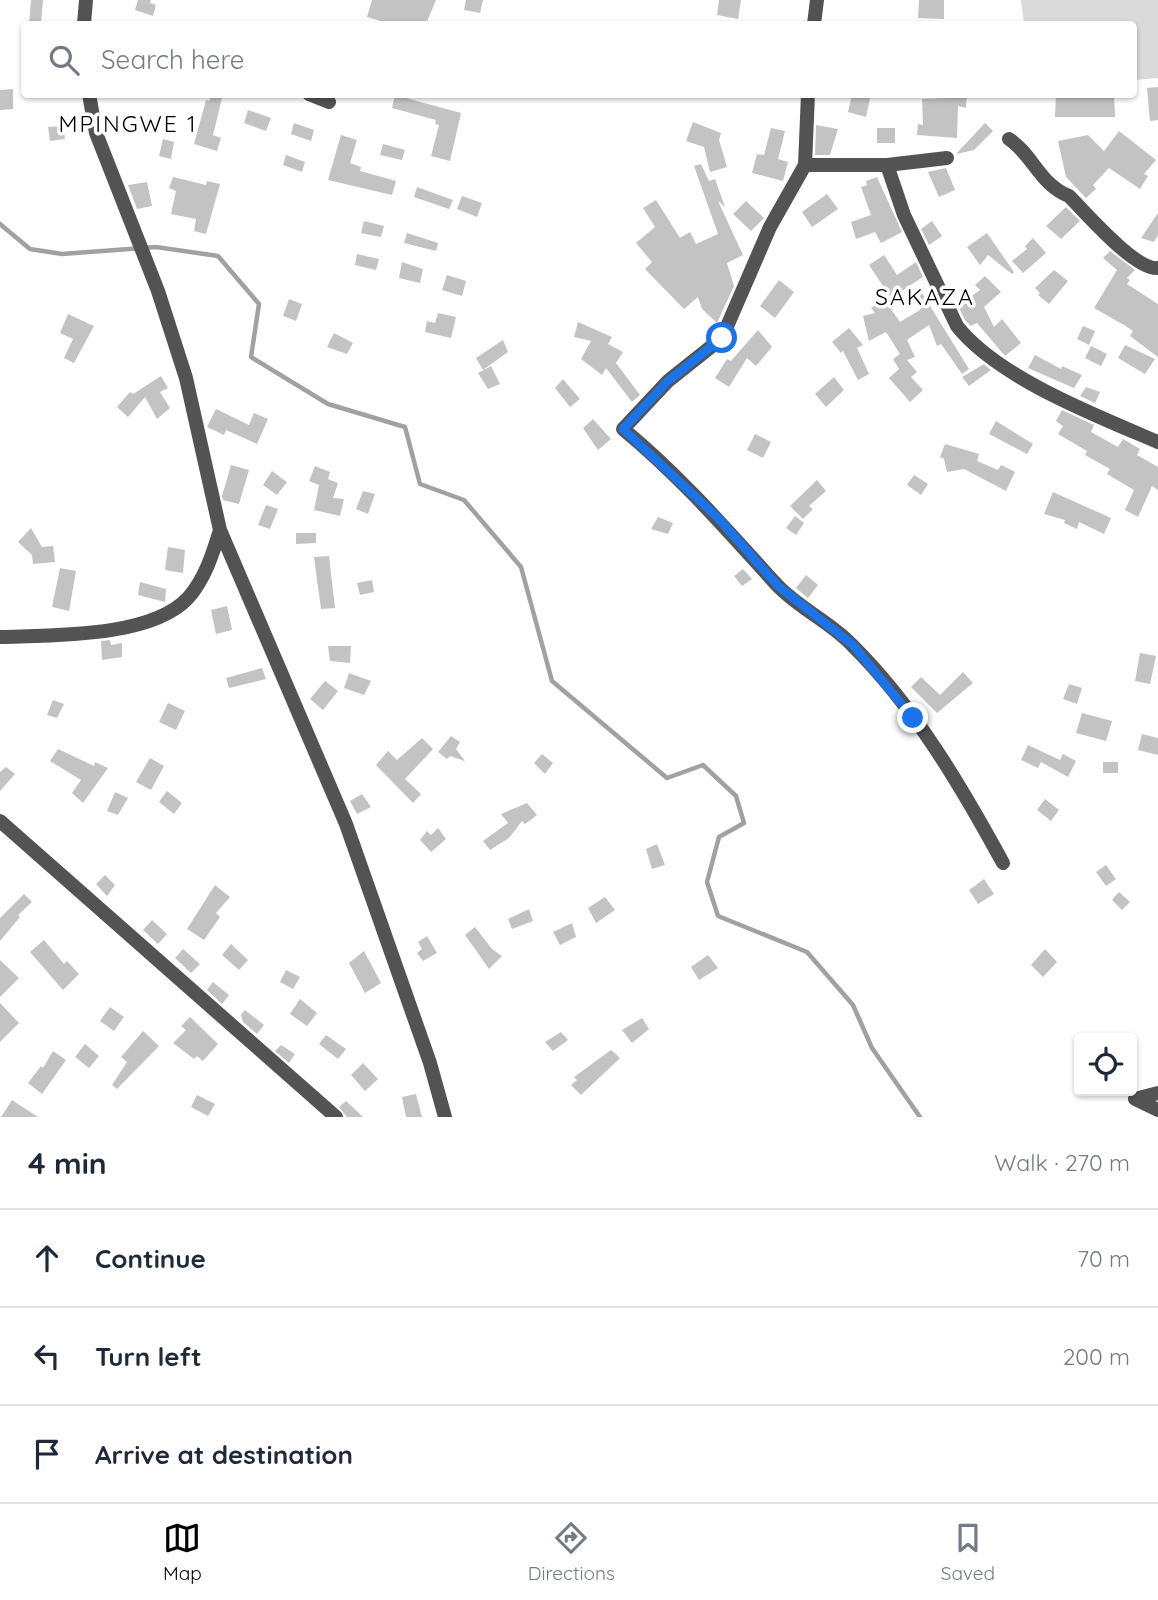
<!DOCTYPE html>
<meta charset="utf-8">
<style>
body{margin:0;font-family:Quicksand,sans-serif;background:#f2f2f3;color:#1f2937}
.controls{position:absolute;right:21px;bottom:21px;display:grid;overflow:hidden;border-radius:7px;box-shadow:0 2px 5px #0004}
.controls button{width:63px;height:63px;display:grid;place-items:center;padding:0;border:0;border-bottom:2px solid #e0e1e3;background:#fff;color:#1f2937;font:35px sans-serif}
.stop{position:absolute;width:21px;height:21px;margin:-16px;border:5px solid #1a73e8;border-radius:50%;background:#fff}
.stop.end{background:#1a73e8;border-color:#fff;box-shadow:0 2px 7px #0008}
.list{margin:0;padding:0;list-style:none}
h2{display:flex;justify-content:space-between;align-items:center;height:91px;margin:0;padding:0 28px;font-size:30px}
h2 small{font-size:23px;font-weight:400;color:#747a83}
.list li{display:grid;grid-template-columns:46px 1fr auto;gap:21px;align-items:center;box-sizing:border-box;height:98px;padding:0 28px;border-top:2px solid #e0e1e3}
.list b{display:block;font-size:26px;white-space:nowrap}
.list em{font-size:23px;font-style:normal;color:#747a83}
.icon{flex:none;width:38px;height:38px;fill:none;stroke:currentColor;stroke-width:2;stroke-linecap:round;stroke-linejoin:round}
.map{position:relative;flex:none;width:1158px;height:1117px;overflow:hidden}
.search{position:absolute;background:#fff;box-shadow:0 2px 5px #0004;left:21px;right:21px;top:21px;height:77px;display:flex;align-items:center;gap:18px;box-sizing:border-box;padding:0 24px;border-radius:7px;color:#747a83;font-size:26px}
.sheet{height:385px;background:#fff}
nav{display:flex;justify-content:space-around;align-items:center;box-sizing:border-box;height:98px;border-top:2px solid #e0e1e3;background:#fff;font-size:19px;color:#747a83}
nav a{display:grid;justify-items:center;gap:4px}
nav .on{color:#000}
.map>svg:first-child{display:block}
.green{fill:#dadada}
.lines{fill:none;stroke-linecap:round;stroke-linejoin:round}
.stream{stroke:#a1a1a1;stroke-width:4.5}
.building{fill:#c3c3c3}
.minor{stroke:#535353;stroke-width:14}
.route{stroke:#1a73e8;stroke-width:9}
.labels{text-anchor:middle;stroke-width:7;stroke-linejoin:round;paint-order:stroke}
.quarter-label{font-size:23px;letter-spacing:2px;fill:#000;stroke:#fff}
</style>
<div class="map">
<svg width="1158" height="1117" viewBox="0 0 1158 1117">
<rect width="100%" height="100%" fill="#fff"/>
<!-- green -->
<path class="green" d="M1021,0H1158V78L1134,80V24H1024Z"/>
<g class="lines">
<!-- stream -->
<path class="stream" d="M0,224L30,249L62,254L156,247L218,256L259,304L251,357L328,404L405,427L420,484L464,500L521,567L552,681L667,778L703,765L736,796L744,823L719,837L707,882L718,916L807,952L853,1005L872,1048L920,1117"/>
</g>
<!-- building -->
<path class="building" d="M31,0H43L41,24H29Z
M138,0H151L150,3L156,5L153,16L135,10Z
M372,0H436L426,24H391L367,17Z
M466,0H483L480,13L464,10Z
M719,0H741L738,19L717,15Z
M919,0H944V19L918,18Z
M1158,87V120L1150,121L1147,88Z
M13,89V109L0,110V90Z
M212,94H223L213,135L221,138L217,151L194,144L206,100L209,101Z
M852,94H871L866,117L848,112Z
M948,94H967L966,108L958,106L957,138L917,135L918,124L923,125L922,99L947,98Z
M1056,94H1114L1115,117H1055Z
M395,95L461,113L450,161L431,156L439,125L435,124L436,120L392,108Z
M248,110L271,118L266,131L244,123Z
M693,122L721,133L719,140L727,167L710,172L704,147L686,141Z
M294,123L314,130L311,141L291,134Z
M985,123L993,131L974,150L956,154Z
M816,125L838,129L830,155H815Z
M63,126L65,139L50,141L48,127Z
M771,128L785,131L778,159L788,162L783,181L752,173L757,154L764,155Z
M877,128H895V143H877Z
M1119,131L1156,160L1144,174L1148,176L1140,189L1109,168L1093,185L1096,189L1086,198L1066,177L1058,141L1088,135L1104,151Z
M341,135L357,140L350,163L361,167L360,171L396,181L392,195L328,180Z
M163,139L174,142L171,159L159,156Z
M383,144L405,150L402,160L380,155Z
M286,155L305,162L302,172L283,165Z
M701,164L709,181L715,179L725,207L718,201L743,255L727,263L734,286L717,323L702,309L698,297L684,309L645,269L652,262L636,243L655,227L643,208L656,200L680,238L690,232L696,244L718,234L694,166Z
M946,168L955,190L939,197L928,172Z
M173,177L206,185L207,181L220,184L206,234L194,231L196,219L171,214L176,191L169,188Z
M877,177L902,232L881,243L875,232L856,239L851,222L871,215L861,187L867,185L866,181Z
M147,182L152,206L137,209L128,185Z
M417,187L453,200L449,209L414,197Z
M827,194L838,209L812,227L802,212Z
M462,196L482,203L477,217L457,209Z
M746,201L764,218L751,231L733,214Z
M1066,207L1080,221L1061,239L1046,226Z
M1158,213V235L1154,242L1141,238Z
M364,221L384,226L381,237L361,233Z
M932,221L942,236L929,245L921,229Z
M407,233L438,243L436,251L404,243Z
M987,233L1014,272L1012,274L988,255L980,265L967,247Z
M1033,238L1046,253L1023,273L1012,261L1027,249L1025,246Z
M1110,251L1135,270L1127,278L1130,280L1127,284L1158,304V357L1130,336L1133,331L1124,325L1094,308L1117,270L1103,258Z
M357,254L379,259L376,270L355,265Z
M884,255L897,275L916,262L923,277L891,298L869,265Z
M402,262L423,269L420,283L399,278Z
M1054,270L1068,281L1049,304L1038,295L1040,293L1035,288Z
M447,275L466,281L462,296L442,290Z
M985,276L1001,292L984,307L994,327L1002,319L1021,343L1005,356L977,323L971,326L965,320L958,306L980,290L975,285Z
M779,280L794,292L775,318L760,306Z
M922,293L969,369L962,374L941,344L937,346L929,325L907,340L915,357L907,360L917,372L911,377L923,390L910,402L889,378L899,369L893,359L900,354L886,332L869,341L863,316L875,313L871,308L884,299L900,322L920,310L917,296Z
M289,299L302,304L296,321L283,316Z
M438,313L456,317L451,338L425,332L427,321L435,323Z
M68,314L94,326L74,363L64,358L73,339L60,333Z
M578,322L612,337L608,344L623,352L616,363L640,395L632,402L606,368L602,375L581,359L591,341L574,337Z
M1083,326L1095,331L1089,345L1077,339Z
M849,328L863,345L857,348L869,374L858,380L843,351L841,353L832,342Z
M758,330L772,347L756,366L747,358L729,387L715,378L727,359L731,361Z
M334,333L353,343L347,354L327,347Z
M503,340L508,352L483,370L476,358Z
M1125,345L1155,359L1145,374L1118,358Z
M1091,346L1107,354L1101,366L1085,358Z
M1035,355L1061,369L1062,366L1082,375L1074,388L1028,368Z
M984,364L991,370L969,386L962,377Z
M491,366L500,384L488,389L478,373Z
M161,376L168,388L160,392L170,408L157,419L145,397L128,417L117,407L130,392L133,394Z
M834,377L844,390L826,407L815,394Z
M563,379L580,399L570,407L555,388Z
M1086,387L1100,392L1095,403L1080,396Z
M216,409L249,425L254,413L268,419L257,444L226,430L224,435L207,427Z
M1062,410L1094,425L1091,432L1118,447L1123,439L1140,449L1137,455L1158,467V490L1152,486L1138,517L1125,510L1134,490L1107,474L1110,469L1085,455L1087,451L1058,434L1063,426L1056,421Z
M593,419L611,439L598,450L583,428Z
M996,421L1033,444L1027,454L989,434Z
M755,434L771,442L763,458L747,450Z
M945,444L979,454L977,461L998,470L1001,465L1015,472L1006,491L964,469L947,472L944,459L940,457Z
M231,465L249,470L239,504L223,500L222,496Z
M315,466L330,472L328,479L338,483L333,498L344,499L340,516L314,510L319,485L309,481Z
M272,471L287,482L277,495L263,485Z
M914,475L928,484L921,495L907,485Z
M817,480L826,491L809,506L813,509L803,519L790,506Z
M363,491L375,494L368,514L356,509Z
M1053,492L1111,518L1104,534L1079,522L1077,529L1064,523L1065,520L1044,514Z
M266,505L278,509L270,529L258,525Z
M795,516L804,523L796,535L786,528Z
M658,517L673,523L668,534L651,529Z
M31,528L42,547L53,546L55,562L33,564L32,555L18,542Z
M296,533H316V543L296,544Z
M168,547L185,550L183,573L165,570Z
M329,556L335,608L321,609L314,557Z
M60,568L76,571L69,611L52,607Z
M743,569L752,579L742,586L734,576Z
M806,575L818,585L808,598L796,588Z
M372,580L374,592L360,595L357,583Z
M140,582L166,589L165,602L138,595Z
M227,606L232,630L216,634L211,610Z
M110,640L111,645L122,643V657L102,660L101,641Z
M328,646H351L350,663L330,661Z
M1140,653L1156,656L1150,684L1135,681Z
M262,668L266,679L229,688L226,678Z
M963,672L973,683L937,713L911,687L921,677L940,695Z
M349,673L371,681L364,695L344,688Z
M325,681L338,691L323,710L310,699Z
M1069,684L1082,688L1077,704L1063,699Z
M53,700L64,704L57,718L47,715Z
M168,703L185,711L176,730L159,722Z
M1082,713L1112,721L1106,741L1076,733Z
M1142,734L1158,738V755L1138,750Z
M451,736L460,742L456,749L465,761L450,756L447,759L438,752Z
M422,738L433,749L405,779L421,794L413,803L376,765L388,751L397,760Z
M1028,745L1060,760L1063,754L1076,761L1068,777L1041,762L1038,768L1021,760Z
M58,749L94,766L95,762L108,768L83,803L72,793L81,780L50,761Z
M542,754L553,763L545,774L534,763Z
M150,758L164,766L151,790L136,782Z
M1103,762H1118V773H1103Z
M6,767L15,774L0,791V772Z
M167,791L182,803L174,814L159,802Z
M115,792L128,798L118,815L107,811Z
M362,794L371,807L357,814L350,801Z
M1045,799L1059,810L1051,821L1037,810Z
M527,803L537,815L525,824L522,821L509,838L490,850L483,841L508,823L501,814Z
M438,828L446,839L431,852L420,840L427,831L431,835Z
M657,844L665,865L652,869L646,849Z
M1106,865L1116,879L1106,886L1096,872Z
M105,875L115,885L107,896L96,884Z
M984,879L994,894L978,904L969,890Z
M215,885L230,897L216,913L220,917L204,940L187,929Z
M1119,892L1130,902L1122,910L1112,900Z
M24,894L32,902L18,915L20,917L0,941V918Z
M605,897L615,910L596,923L588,908Z
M529,909L533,921L512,929L508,919Z
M152,920L167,934L158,944L143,930Z
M572,923L576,937L560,945L553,932Z
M475,927L492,949L502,956L489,969L465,935Z
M427,936L437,953L423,961L417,953L422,949L418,942Z
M44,940L64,964L67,961L79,974L63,990L30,952Z
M231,944L248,960L239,970L222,955Z
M183,949L200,964L191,973L175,958Z
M1045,949L1057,962L1043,977L1031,965Z
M364,951L381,983L365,993L349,963Z
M708,955L718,968L699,980L691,967Z
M0,960L19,978L0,997Z
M286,970L300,977L293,989L280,982Z
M213,982L229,995L222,1004L207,990Z
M300,999L317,1013L307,1026L290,1014Z
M0,1003L19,1023L0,1042Z
M110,1007L124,1017L114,1031L100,1021Z
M245,1010L264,1025L257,1034L243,1022L241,1015Z
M190,1017L218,1044L203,1061L197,1056L194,1059L173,1043L186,1030L181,1026Z
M642,1018L649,1029L632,1043L622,1030Z
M143,1031L159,1046L117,1089L112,1085L127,1062L121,1057Z
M561,1032L568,1040L553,1051L545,1042Z
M326,1035L346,1049L338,1059L319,1044Z
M85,1044L99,1056L89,1068L75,1057Z
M281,1045L295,1054L289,1063L275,1051Z
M611,1050L620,1058L581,1095L571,1085L577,1080L574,1077Z
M53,1051L66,1060L42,1094L28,1083L41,1066L43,1068Z
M363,1063L378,1079L365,1091L351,1075Z
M416,1094L422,1117H406L402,1097Z
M197,1095L215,1104L208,1116L191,1107Z
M12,1100L38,1117H1Z
M346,1101L363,1117H347L339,1107Z"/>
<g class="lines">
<!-- minor -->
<path class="minor" d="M84,24L86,0
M814,24L817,0
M89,94L96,133L158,291L186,378L220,530L346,824L430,1063L445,1117
M309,94L329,102
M808,94L805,165L770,227L722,338L668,381L623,429C679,475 727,530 776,584C798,608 829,621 851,644C914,706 961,786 1003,863
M1009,139C1033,155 1040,185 1069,196C1086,213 1136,271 1158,268
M805,165H887L947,158
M887,165L904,215L957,326C998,378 1097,416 1158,442
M0,637C51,635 151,638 188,598C205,579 213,553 220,530
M0,821L336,1117
M1158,1093L1135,1099L1158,1110"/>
</g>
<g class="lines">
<!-- route -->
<path class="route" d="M722,338L668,381L623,429L718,518L778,586L853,645L913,718"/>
</g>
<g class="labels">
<!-- quarter labels -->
<g class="quarter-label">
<text x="128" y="132">MPINGWE 1</text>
<text x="925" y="305">SAKAZA</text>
</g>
</g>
</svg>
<div class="controls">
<button><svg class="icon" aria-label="locate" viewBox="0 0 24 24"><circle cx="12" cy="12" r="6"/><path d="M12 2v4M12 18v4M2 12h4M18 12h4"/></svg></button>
</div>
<div class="stop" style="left:722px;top:338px"></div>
<div class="stop end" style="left:913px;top:718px"></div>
<div class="search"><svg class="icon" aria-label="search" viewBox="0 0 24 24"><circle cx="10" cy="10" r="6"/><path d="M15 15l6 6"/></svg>Search here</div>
</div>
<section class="sheet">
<h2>4 min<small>Walk · 270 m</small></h2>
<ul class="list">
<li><svg class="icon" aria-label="ahead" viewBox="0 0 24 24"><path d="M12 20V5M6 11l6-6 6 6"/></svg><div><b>Continue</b></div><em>70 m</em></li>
<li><svg class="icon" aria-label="left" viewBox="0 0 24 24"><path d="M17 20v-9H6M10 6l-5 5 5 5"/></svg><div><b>Turn left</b></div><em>200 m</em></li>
<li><svg class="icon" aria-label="arrive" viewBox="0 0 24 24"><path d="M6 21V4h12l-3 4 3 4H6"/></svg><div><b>Arrive at destination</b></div></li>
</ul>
</section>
<nav>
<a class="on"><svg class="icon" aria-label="map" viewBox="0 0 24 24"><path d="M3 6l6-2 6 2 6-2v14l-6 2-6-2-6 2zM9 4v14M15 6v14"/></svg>Map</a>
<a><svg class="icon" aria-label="directions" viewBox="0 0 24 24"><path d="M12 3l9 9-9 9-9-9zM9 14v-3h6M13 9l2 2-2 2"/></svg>Directions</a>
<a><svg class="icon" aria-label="saved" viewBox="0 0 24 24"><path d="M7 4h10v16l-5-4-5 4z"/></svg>Saved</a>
</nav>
